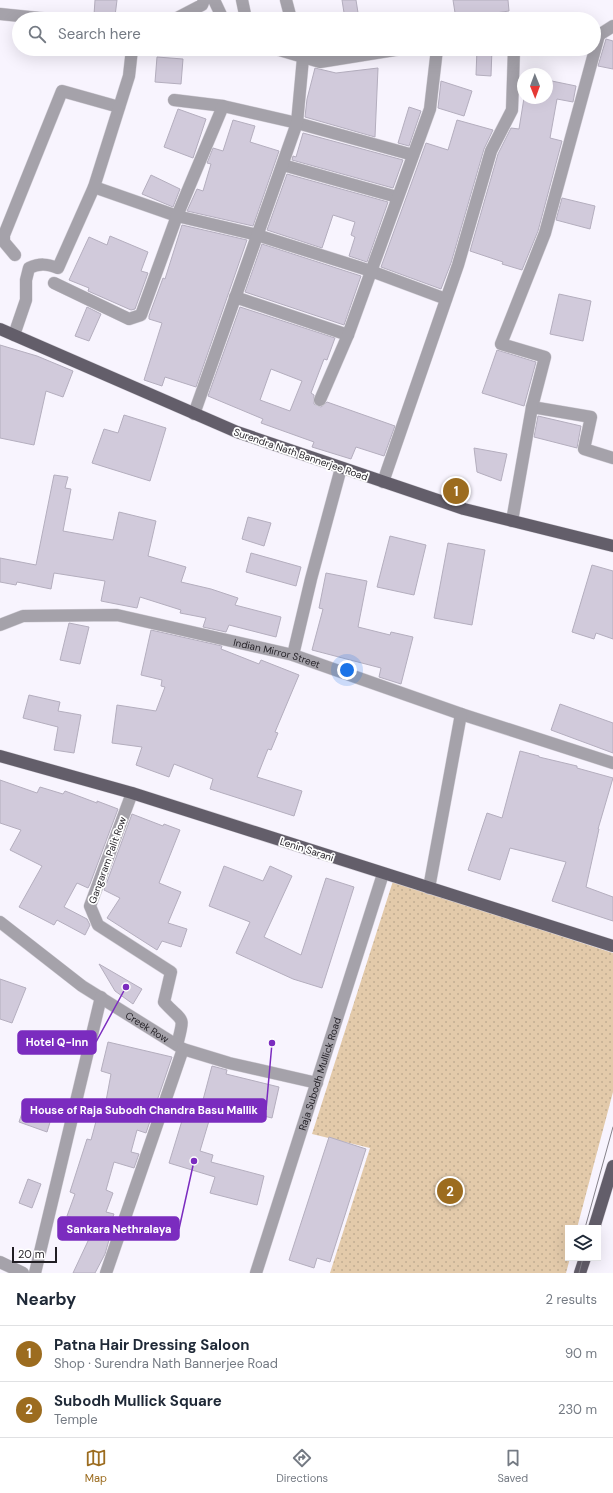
<!DOCTYPE html>
<meta charset="utf-8">
<style>
body{margin:0;font-family:"DM Sans",sans-serif;background:#f2f2f3;color:#1f2937}
.controls{position:absolute;right:12px;bottom:12px;display:grid;overflow:hidden;border-radius:0px;box-shadow:0 4px 16px #0002}
.controls button{width:36px;height:36px;display:grid;place-items:center;padding:0;border:0;border-bottom:1px solid #e0e1e3;background:#fff;color:#1f2937;font:20px sans-serif}
.compass{position:absolute;left:517px;top:68px;width:36px;height:36px;border-radius:50%;background:#fff;box-shadow:0 4px 16px #0002;rotate:179deg}
.scale{position:absolute;left:12px;bottom:10px;width:45px;box-sizing:border-box;padding-left:4px;border:2px solid #211e24;border-top:0;font-size:11px;line-height:14px;white-space:nowrap;color:#211e24;-webkit-text-stroke:3px #fff;paint-order:stroke}
.you{position:absolute;left:347px;top:670px;width:14px;height:14px;margin:-10px;border:3px solid #fff;border-radius:50%;background:#1a73e8;box-shadow:0 0 0 6px #1a73e833}
.badge{display:grid;place-items:center;width:26px;height:26px;border-radius:50%;background:#9c6c1f;color:#fff;font-size:13px;font-weight:700}
.pin{position:absolute;translate:-50% -50%;border:2px solid #fff;box-shadow:0 1px 4px #0006}
.list{margin:0;padding:0;list-style:none}
h2{display:flex;justify-content:space-between;align-items:center;height:52px;margin:0;padding:0 16px;font-size:17px}
h2 small{font-size:13px;font-weight:400;color:#747a83}
.list li{display:grid;grid-template-columns:26px 1fr auto;gap:12px;align-items:center;box-sizing:border-box;height:56px;padding:0 16px;border-top:1px solid #e0e1e3}
.list b{display:block;font-size:15px;white-space:nowrap}
.list p{margin:0;font-size:13px;white-space:nowrap;color:#747a83}
.list em{font-size:13px;font-style:normal;color:#747a83}
.icon{flex:none;width:22px;height:22px;fill:none;stroke:currentColor;stroke-width:2;stroke-linecap:round;stroke-linejoin:round}
.map{position:relative;flex:none;width:613px;height:1273px;overflow:hidden}
.search{position:absolute;background:#fff;box-shadow:0 4px 16px #0002;left:12px;right:12px;top:12px;height:44px;display:flex;align-items:center;gap:10px;box-sizing:border-box;padding:0 14px;border-radius:22px;color:#747a83;font-size:15px}
.sheet{height:164px;background:#fff}
nav{display:flex;justify-content:space-around;align-items:center;box-sizing:border-box;height:56px;border-top:1px solid #e0e1e3;background:#fff;font-size:11px;color:#747a83}
nav a{display:grid;justify-items:center;gap:2px}
nav .on{color:#9c6c1f}
.map>svg:first-child{display:block}
.park{fill:url(#park-dots)}
.building{fill:#d1cadb;stroke:#b4aebe;fill-rule:evenodd}
.lines{fill:none;stroke-linecap:round;stroke-linejoin:round}
.minor-casing{stroke:#d6d2db;stroke-width:13}
.major-casing{stroke:#d6d2db;stroke-width:13}
.minor{stroke:#a5a2aa;stroke-width:12}
.major{stroke:#635e6a;stroke-width:12}
.tram{stroke:#85828a;stroke-width:1}
.labels{text-anchor:middle;stroke-width:3.5;stroke-linejoin:round;paint-order:stroke}
.street-label{font-size:10px;fill:#211e24;stroke:#fff}
.leader{fill:none;stroke:#7b2cbf;stroke-width:1.5}
.callout-dot{fill:#7b2cbf;stroke:#fff;stroke-width:1.5}
.callout{fill:#7b2cbf;stroke:#7b2cbf;stroke-width:1.5}
.callout-label{font-size:11px;text-anchor:middle;font-weight:bold;fill:#fff}
</style>
<div class="map">
<svg width="613" height="1273" viewBox="0 0 613 1273">
<defs>
<pattern id="park-dots" width="8" height="8" patternUnits="userSpaceOnUse"><rect width="8" height="8" fill="#e3caaa"/><path d="M2 2h.1M6 6h.1" fill="none" stroke="#c2ad92" stroke-width="1.8" stroke-linecap="round"/></pattern>
</defs>
<rect width="100%" height="100%" fill="#f8f4fe"/>
<!-- park -->
<path class="park" d="M393,881L613,953V1092L577,1228H568V1258H570L566,1273H330L370,1148L312,1134Z"/>
<!-- building -->
<path class="building" d="M95,0H117L115,16L94,15Z
M342,0H356L359,19H345Z
M453,0H508L509,11L456,19Z
M606,39L613,41V69L598,66Z
M477,49H492L491,76L476,75Z
M157,57L183,59L181,84L155,82Z
M315,68L336,73L378,68L375,137L305,117L307,99Z
M547,80L576,86L573,102L557,99L550,138L562,141L538,231L522,270L502,264L503,262L470,251L498,154L511,128L519,129L524,98H547Z
M441,81L472,91L464,116L438,108Z
M409,107L421,111L409,146L398,143Z
M178,109L206,119L193,158L164,147Z
M233,120L255,126L250,142L279,151L253,226L187,211L197,189L203,191L211,164L207,163L213,148L223,151Z
M457,120L493,130L484,149L451,263L441,289L381,267L426,143L448,150Z
M303,133L403,160L393,188L292,160L293,156L296,157Z
M287,174L388,202L367,262L349,256L355,237L351,235L355,222L333,215L322,248L267,230Z
M151,175L180,189L173,207L142,194Z
M562,198L595,206L590,229L556,220Z
M182,225L247,240L196,387L165,377L162,386L144,380L162,323L149,319V316L163,278L165,279Z
M110,236L148,252L141,271L148,273L135,309L131,310L88,291L89,288L69,280L89,237L107,245Z
M262,244L361,276L344,325L245,292Z
M559,294L591,301L583,341L550,334Z
M87,307L101,314L89,341L75,336Z
M240,307L335,338L327,360L324,359L311,393L314,395V404L321,407L327,402L395,426L384,456L356,447L351,459L312,447L314,442L261,423L263,419L208,396ZM271,369L302,381L290,411L260,400Z
M0,345L37,356L73,371L63,397L46,391L34,445L0,438Z
M497,350L536,362L524,406L482,393Z
M124,415L166,428L150,481L92,463L104,429L118,433Z
M538,416L581,426L577,448L534,437Z
M474,448L507,454L501,481L477,472Z
M54,475L68,477L65,488L71,489L63,531L113,540L119,512L156,521L148,556L186,567L181,582L211,589L238,598L235,605L281,617L276,637L229,625L226,632L203,627L206,618L180,613L181,610L140,597L137,608L101,601L105,581L54,573L51,589L17,582L16,585L0,582V558L36,565Z
M248,517L271,523L264,546L242,539Z
M390,536L426,545L414,595L377,587Z
M448,543L485,550L472,625L434,618Z
M251,553L301,567L296,586L246,572Z
M592,565L613,571V639L596,633L594,639L572,632Z
M326,573L367,581L358,627L390,635L391,632L413,637L401,684L379,677L381,668L312,650L323,609L319,608Z
M69,623L89,627L80,664L60,660Z
M151,630L222,646L221,649L259,664L261,660L299,675L275,732L278,733L271,750L268,749L257,777L302,791L294,816L210,789L213,779L174,764L169,777L136,765L142,747L112,743L117,705L156,711L165,687L161,686L162,680L141,675Z
M29,695L60,702L58,711L81,715L74,753L54,750L58,727L23,718Z
M560,704L613,723V753L551,730Z
M520,751L539,756V757L577,766V768L613,778L598,829H599L586,887L613,897V921L552,901L566,862L510,848L500,880L468,870L487,813L502,818Z
M0,780L37,793L40,787L63,794L65,791L97,803V801L118,809L90,884L88,888L77,883L64,907L87,919L90,925L85,935L57,920L54,925L19,907L42,866L10,850L21,830L0,823Z
M132,814L163,826L164,824L180,830L159,883L181,892L168,923L187,929L181,947L162,941L157,950L107,918L120,898L104,890Z
M224,866L263,881L270,866L292,876L264,937L301,955L326,878L354,887L322,988L293,979L236,953L250,922L209,906Z
M99,964L142,989L133,1004L115,991Z
M0,979L26,988L12,1023L0,1019Z
M108,1042L172,1057L146,1133L137,1130L131,1152L139,1154L134,1168L114,1162L106,1190L113,1193L106,1212L114,1214L105,1238L109,1240L105,1254L95,1273H73L95,1226L67,1216L75,1194L70,1192L87,1139L91,1140L102,1099L106,1101L111,1074L101,1071Z
M212,1066L227,1070L226,1074L279,1087L272,1118L214,1104L200,1151L213,1155L211,1162L264,1176L257,1205L210,1193L215,1177L169,1163L185,1111L199,1115Z
M23,1110L51,1119L47,1132L19,1122Z
M329,1137L366,1149L330,1262L317,1258L314,1268L289,1260Z
M28,1179L41,1184L32,1208L19,1203Z"/>
<g class="lines">
<defs>
<g id="minor">
<path d="M214,0L223,19"/>
<path d="M242,0L246,19"/>
<path d="M286,0L291,19"/>
<path d="M0,14L49,19"/>
<path d="M175,19L202,5L204,0"/>
<path d="M594,35H599L613,26"/>
<path d="M599,35L545,233L501,344L545,357L532,407L591,417L584,449L613,458"/>
<path d="M276,49L320,62L401,49"/>
<path d="M174,100L223,106L297,123L413,155"/>
<path d="M283,165L397,197"/>
<path d="M94,187L177,216L257,235L371,271L446,299"/>
<path d="M15,255L4,242V235L62,91L119,107"/>
<path d="M54,283L129,319L141,315L177,216L223,106"/>
<path d="M235,297L348,335"/>
<path d="M14,335L26,300V280L29,268C40,263 47,264 58,268L94,187L129,76L132,49"/>
<path d="M320,400L348,335L430,109L437,49"/>
<path d="M194,414L297,123L303,58L300,49"/>
<path d="M383,482L458,265L491,151L512,110L514,49"/>
<path d="M512,521L532,407"/>
<path id="s1" d="M0,625L23,616L117,615L293,655L461,714L613,763"/>
<path d="M293,655L311,579L341,468"/>
<path d="M132,793L90,906L98,925L171,972L164,1002C184,1024 185,1014 177,1045"/>
<path d="M429,888L461,714"/>
<path id="s2" d="M0,922L82,986L183,1049L229,1063L317,1083"/>
<path d="M0,1262L23,1273"/>
<path d="M35,1273L101,997"/>
<path d="M106,1273L183,1049"/>
<path id="s3" d="M256,1273L383,874"/>
</g>
<path id="major" d="M0,329L237,432L464,509L613,546
M0,756L132,793L613,946
M594,1228L613,1166
M580,1273L585,1258"/>
</defs>
<!-- minor casing -->
<use href="#minor" class="minor-casing"/>
<!-- major casing -->
<use href="#major" class="major-casing"/>
<!-- minor -->
<use href="#minor" class="minor"/>
<!-- major -->
<use href="#major" class="major"/>
<!-- tram -->
<path class="tram" d="M585,1228L613,1127
M579,1273L583,1258"/>
</g>
<g class="labels">
<!-- street labels -->
<g class="street-label">
<text transform="translate(301 454) rotate(19)" y="4">Surendra Nath Bannerjee Road</text>
<text dy="4" stroke="none"><textPath href="#s1" startOffset="283">Indian Mirror Street</textPath></text>
<text transform="translate(307 849) rotate(18)" y="4">Lenin Sarani</text>
<text transform="translate(107 860) rotate(-70)" y="4">Gangaram Palit Row</text>
<text dy="4" stroke="none"><textPath href="#s2" startOffset="181">Creek Row</textPath></text>
<text dy="4" stroke="none"><textPath href="#s3" startOffset="209">Raja Subodh Mullick Road</textPath></text>
</g>
</g>
<!-- callouts -->
<path class="leader" d="M126 987L96 1042M272 1043L266 1110M194 1161L179 1229"/>
<g class="callout-dot">
<circle cx="126" cy="987" r="4"/>
<circle cx="272" cy="1043" r="4"/>
<circle cx="194" cy="1161" r="4"/>
</g>
<g class="callout">
<rect x="18" y="1031" width="78" height="23" rx="4"/>
<rect x="22" y="1099" width="244" height="23" rx="4"/>
<rect x="58" y="1217" width="121" height="23" rx="4"/>
</g>
<g class="callout-label">
<text x="57" y="1046">Hotel Q-Inn</text>
<text x="144" y="1114">House of Raja Subodh Chandra Basu Mallik</text>
<text x="119" y="1233">Sankara Nethralaya</text>
</g>
</svg>
<div class="controls">
<button><svg class="icon" aria-label="layers" viewBox="0 0 24 24"><path d="M12 4l9 5-9 5-9-5zM3 14l9 5 9-5"/></svg></button>
</div>
<svg class="compass" viewBox="-18 -18 36 36"><path d="M0-13l5 13h-10z" fill="#e53935"/><path d="M0 13l5-13h-10z" fill="#747a83"/></svg>
<div class="scale">20 m</div>
<div class="you"></div>
<div class="pin badge" style="left:456px;top:491px">1</div>
<div class="pin badge" style="left:450px;top:1191px">2</div>
<div class="search"><svg class="icon" aria-label="search" viewBox="0 0 24 24"><circle cx="10" cy="10" r="6"/><path d="M15 15l6 6"/></svg>Search here</div>
</div>
<section class="sheet">
<h2>Nearby<small>2 results</small></h2>
<ul class="list">
<li><span class="badge">1</span><div><b>Patna Hair Dressing Saloon</b><p>Shop · Surendra Nath Bannerjee Road</p></div><em>90 m</em></li>
<li><span class="badge">2</span><div><b>Subodh Mullick Square</b><p>Temple</p></div><em>230 m</em></li>
</ul>
</section>
<nav>
<a class="on"><svg class="icon" aria-label="map" viewBox="0 0 24 24"><path d="M3 6l6-2 6 2 6-2v14l-6 2-6-2-6 2zM9 4v14M15 6v14"/></svg>Map</a>
<a><svg class="icon" aria-label="directions" viewBox="0 0 24 24"><path d="M12 3l9 9-9 9-9-9zM9 14v-3h6M13 9l2 2-2 2"/></svg>Directions</a>
<a><svg class="icon" aria-label="saved" viewBox="0 0 24 24"><path d="M7 4h10v16l-5-4-5 4z"/></svg>Saved</a>
</nav>
